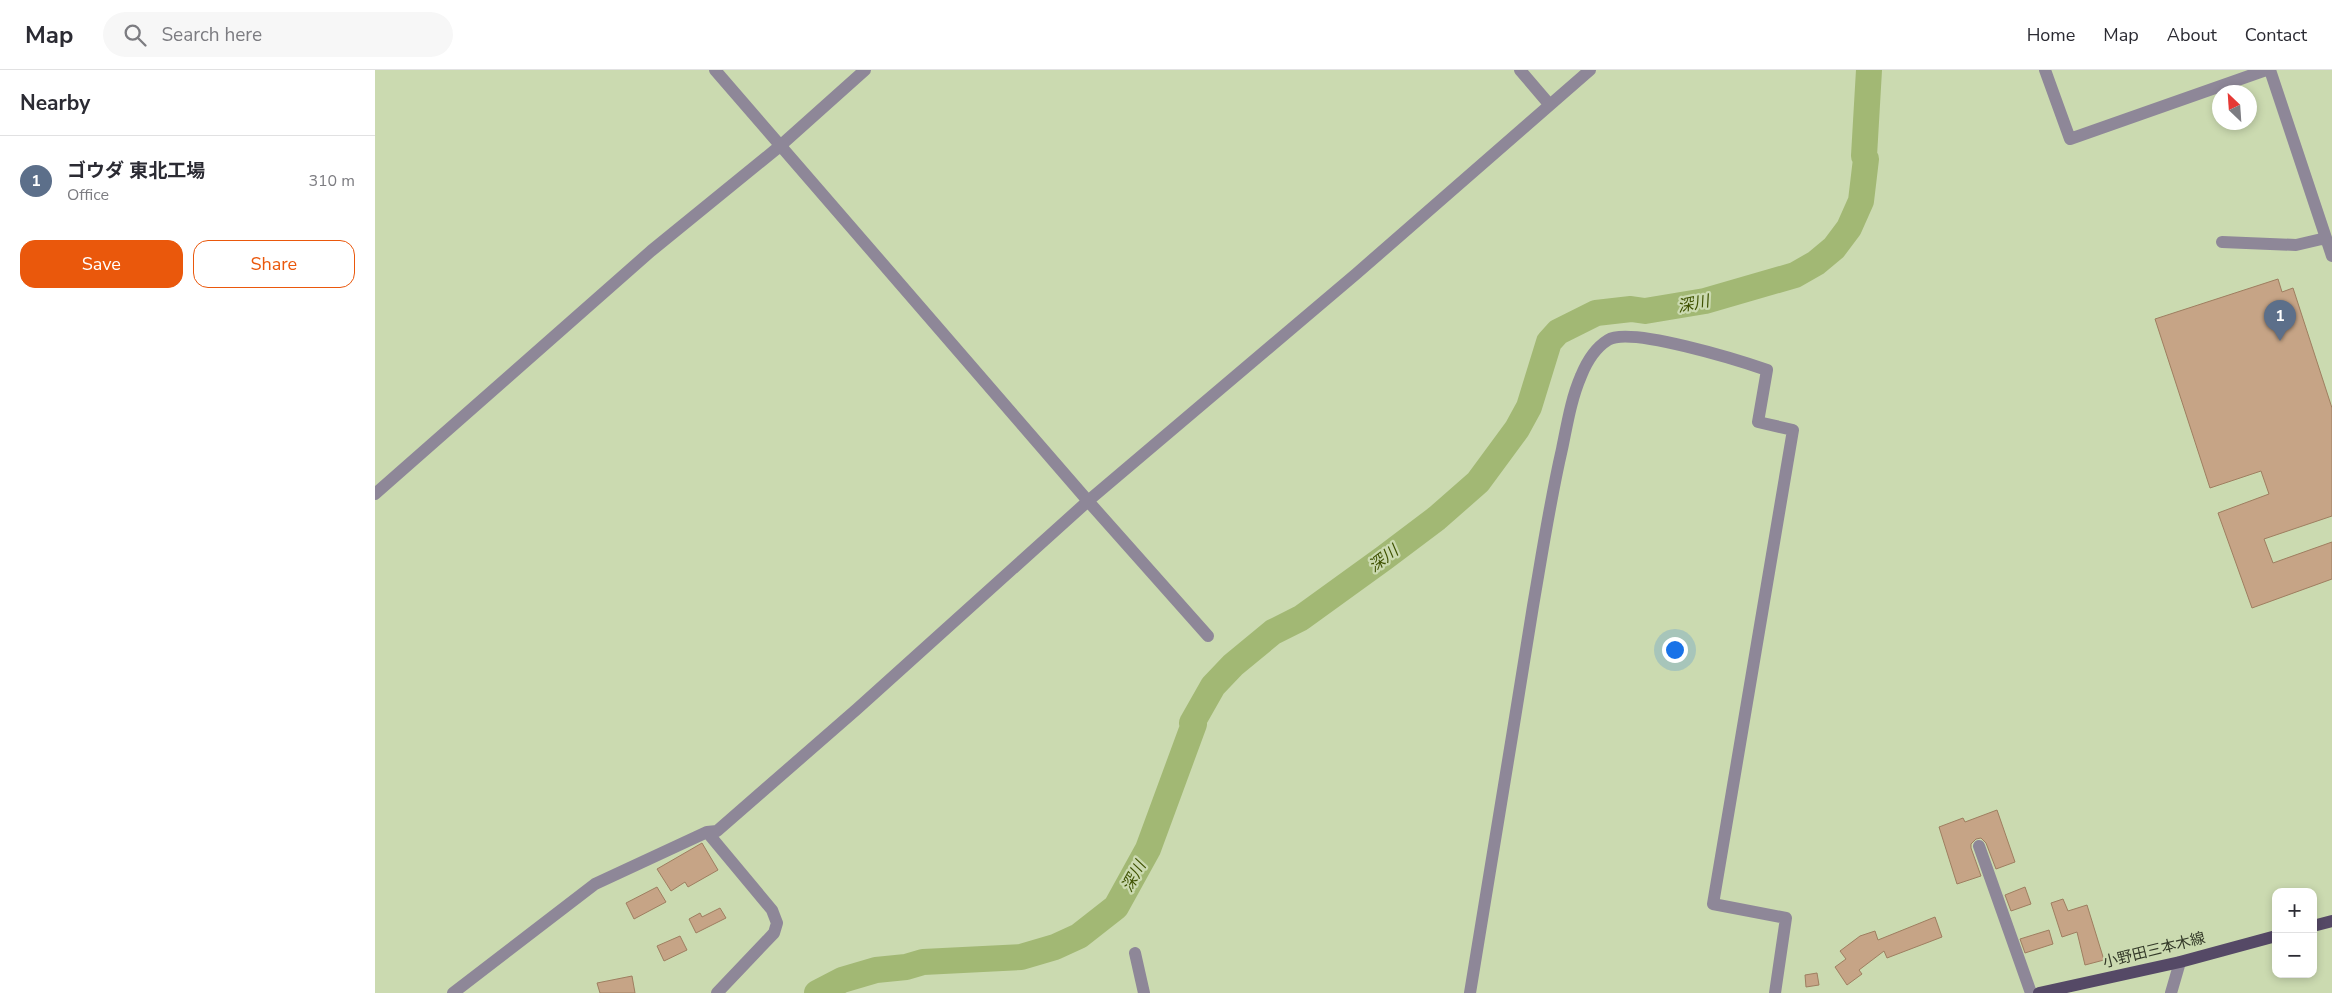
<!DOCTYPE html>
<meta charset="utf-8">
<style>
body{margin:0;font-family:"Nunito Sans","Noto Sans JP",sans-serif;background:#f7f7f7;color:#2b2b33}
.controls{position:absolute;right:15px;bottom:15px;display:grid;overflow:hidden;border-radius:10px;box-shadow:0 2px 8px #0003}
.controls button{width:45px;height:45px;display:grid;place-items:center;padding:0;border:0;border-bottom:1px solid #e1e1e2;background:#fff;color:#2b2b33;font:25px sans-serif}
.compass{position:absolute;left:1837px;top:15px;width:45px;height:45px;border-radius:50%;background:#fff;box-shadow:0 2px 8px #0003;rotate:335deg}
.you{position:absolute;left:1299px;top:579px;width:18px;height:18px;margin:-12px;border:4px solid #fff;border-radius:50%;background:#1a73e8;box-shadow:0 0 0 8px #1a73e833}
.badge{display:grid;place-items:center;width:32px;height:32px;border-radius:50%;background:#ea580c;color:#fff;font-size:16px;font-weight:700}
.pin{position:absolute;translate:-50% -41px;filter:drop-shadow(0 1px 2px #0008)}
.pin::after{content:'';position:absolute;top:26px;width:18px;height:15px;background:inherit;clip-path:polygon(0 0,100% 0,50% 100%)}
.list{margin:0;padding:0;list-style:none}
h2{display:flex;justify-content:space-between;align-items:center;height:65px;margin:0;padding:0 20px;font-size:21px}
h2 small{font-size:16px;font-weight:400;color:#7c7c81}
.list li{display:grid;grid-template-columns:32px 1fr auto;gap:15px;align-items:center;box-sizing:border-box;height:90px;padding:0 20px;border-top:1px solid #e1e1e2}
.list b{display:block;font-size:19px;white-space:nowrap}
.list p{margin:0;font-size:16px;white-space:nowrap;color:#7c7c81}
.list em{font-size:16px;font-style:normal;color:#7c7c81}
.actions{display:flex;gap:10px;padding:15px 20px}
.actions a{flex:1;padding:11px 0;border:1px solid #ea580c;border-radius:15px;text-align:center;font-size:18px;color:#ea580c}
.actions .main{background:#ea580c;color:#fff}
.icon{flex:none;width:28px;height:28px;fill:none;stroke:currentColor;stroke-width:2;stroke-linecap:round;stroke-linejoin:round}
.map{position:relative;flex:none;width:1957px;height:923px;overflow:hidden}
header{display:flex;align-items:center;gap:30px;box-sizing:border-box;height:70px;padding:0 25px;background:#fff;border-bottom:1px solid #e1e1e2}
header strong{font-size:24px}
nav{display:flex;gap:28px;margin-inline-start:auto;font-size:18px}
.search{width:350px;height:45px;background:#f7f7f7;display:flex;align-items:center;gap:12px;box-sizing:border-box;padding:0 18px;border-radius:28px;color:#7c7c81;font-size:19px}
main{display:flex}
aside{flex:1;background:#fff}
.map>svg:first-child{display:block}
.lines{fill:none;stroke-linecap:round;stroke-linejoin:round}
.river{stroke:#a2b874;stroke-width:26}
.building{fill:#c6a486;stroke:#9e7e60}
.minor{stroke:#8e8798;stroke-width:12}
.major{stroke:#554966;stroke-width:12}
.labels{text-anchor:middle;stroke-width:4.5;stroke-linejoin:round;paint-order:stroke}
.street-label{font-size:15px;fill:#333928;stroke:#cbdab0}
.water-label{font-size:16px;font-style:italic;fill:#3f5202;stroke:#cbdab0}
</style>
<header>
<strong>Map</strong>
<div class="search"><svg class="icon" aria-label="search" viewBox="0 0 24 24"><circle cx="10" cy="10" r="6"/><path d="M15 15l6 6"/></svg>Search here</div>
<nav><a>Home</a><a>Map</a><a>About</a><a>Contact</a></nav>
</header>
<main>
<aside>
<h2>Nearby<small></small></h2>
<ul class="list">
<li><span class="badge" style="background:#5c6f8a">1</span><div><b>ゴウダ 東北工場</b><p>Office</p></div><em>310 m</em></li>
</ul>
<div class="actions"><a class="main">Save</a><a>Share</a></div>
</aside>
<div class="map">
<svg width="1957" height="923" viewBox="0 0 1957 923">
<rect width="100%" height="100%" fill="#cbdab0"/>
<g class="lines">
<!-- river -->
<path class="river" d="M442,923L467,910L501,900L531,897L548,892L646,887L680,877L704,866L741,837L773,779L819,654L817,653L838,616L858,595L898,562L926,548L1009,488L1062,448L1103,412L1142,359L1154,337L1174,272L1183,262L1221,243L1256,239L1270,241L1330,231L1420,205L1441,193L1459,178L1474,158L1486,131L1491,89L1489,86L1494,0"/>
</g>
<!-- building -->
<path class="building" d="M1903,209L1907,222L1918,218L1957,338V446L1889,469L1898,493L1957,472V509L1877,538L1843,443L1894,424L1886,401L1835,418L1780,249Z
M1622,740L1640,792L1621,799L1611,773L1606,768L1601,769L1596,774V778L1606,806L1582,814L1564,757L1588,748L1590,752Z
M327,773L343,800L313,817L310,812L296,821L282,799Z
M282,817L291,832L259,849L251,833Z
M1650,817L1656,834L1636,841L1630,825Z
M1688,829L1693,841L1712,835L1729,890L1710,895L1702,862L1687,867L1676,833Z
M345,838L351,848L321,863L314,849L325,843L327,847Z
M1560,847L1567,867L1512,888L1509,881L1484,900L1487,904L1472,915L1460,897L1471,889L1465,881L1485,866L1500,861L1503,870Z
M1674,860L1678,874L1650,883L1645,869Z
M305,866L312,880L289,891L282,876Z
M1442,903L1444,915L1431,917L1430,905Z
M257,906L260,923H225L222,913Z"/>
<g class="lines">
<!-- minor -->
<path class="minor" d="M340,0L713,431L833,566
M1145,0L1174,34
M1670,0L1695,69L1891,0
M1895,0L1957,186
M1847,172L1921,175L1951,168
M0,424L276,181L405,76L490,0
M332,762L397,840L402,853L399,863L342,923
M1604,776L1656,923
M760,883L769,923
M78,923L220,814L332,762L342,761L482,639L713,431L981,204L1215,0
M1095,923C1117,794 1137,665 1158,536C1167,484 1175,431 1187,379C1192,355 1196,329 1206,306C1212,291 1220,278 1233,270C1255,256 1366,291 1392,300L1383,352L1418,360L1338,834L1411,848L1400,923
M1796,923L1805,892"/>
<!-- major -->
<path class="major" d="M1938,856L1957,851
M1664,923L1805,892L1901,866"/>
</g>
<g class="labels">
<!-- street labels -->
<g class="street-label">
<text transform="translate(1779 880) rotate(-14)" y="5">小野田三本木線</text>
</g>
<!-- water labels -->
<g class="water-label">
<text transform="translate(1318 233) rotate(-11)" y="6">深川</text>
<text transform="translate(1008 488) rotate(-37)" y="6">深川</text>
<text transform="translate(758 806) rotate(-61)" y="6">深川</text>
</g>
</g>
</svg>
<div class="controls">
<button>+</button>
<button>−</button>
</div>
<svg class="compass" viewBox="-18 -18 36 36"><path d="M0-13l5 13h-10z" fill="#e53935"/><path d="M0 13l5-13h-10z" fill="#7c7c81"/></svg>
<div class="you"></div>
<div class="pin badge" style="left:1905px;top:271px;background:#5c6f8a">1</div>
</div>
</main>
